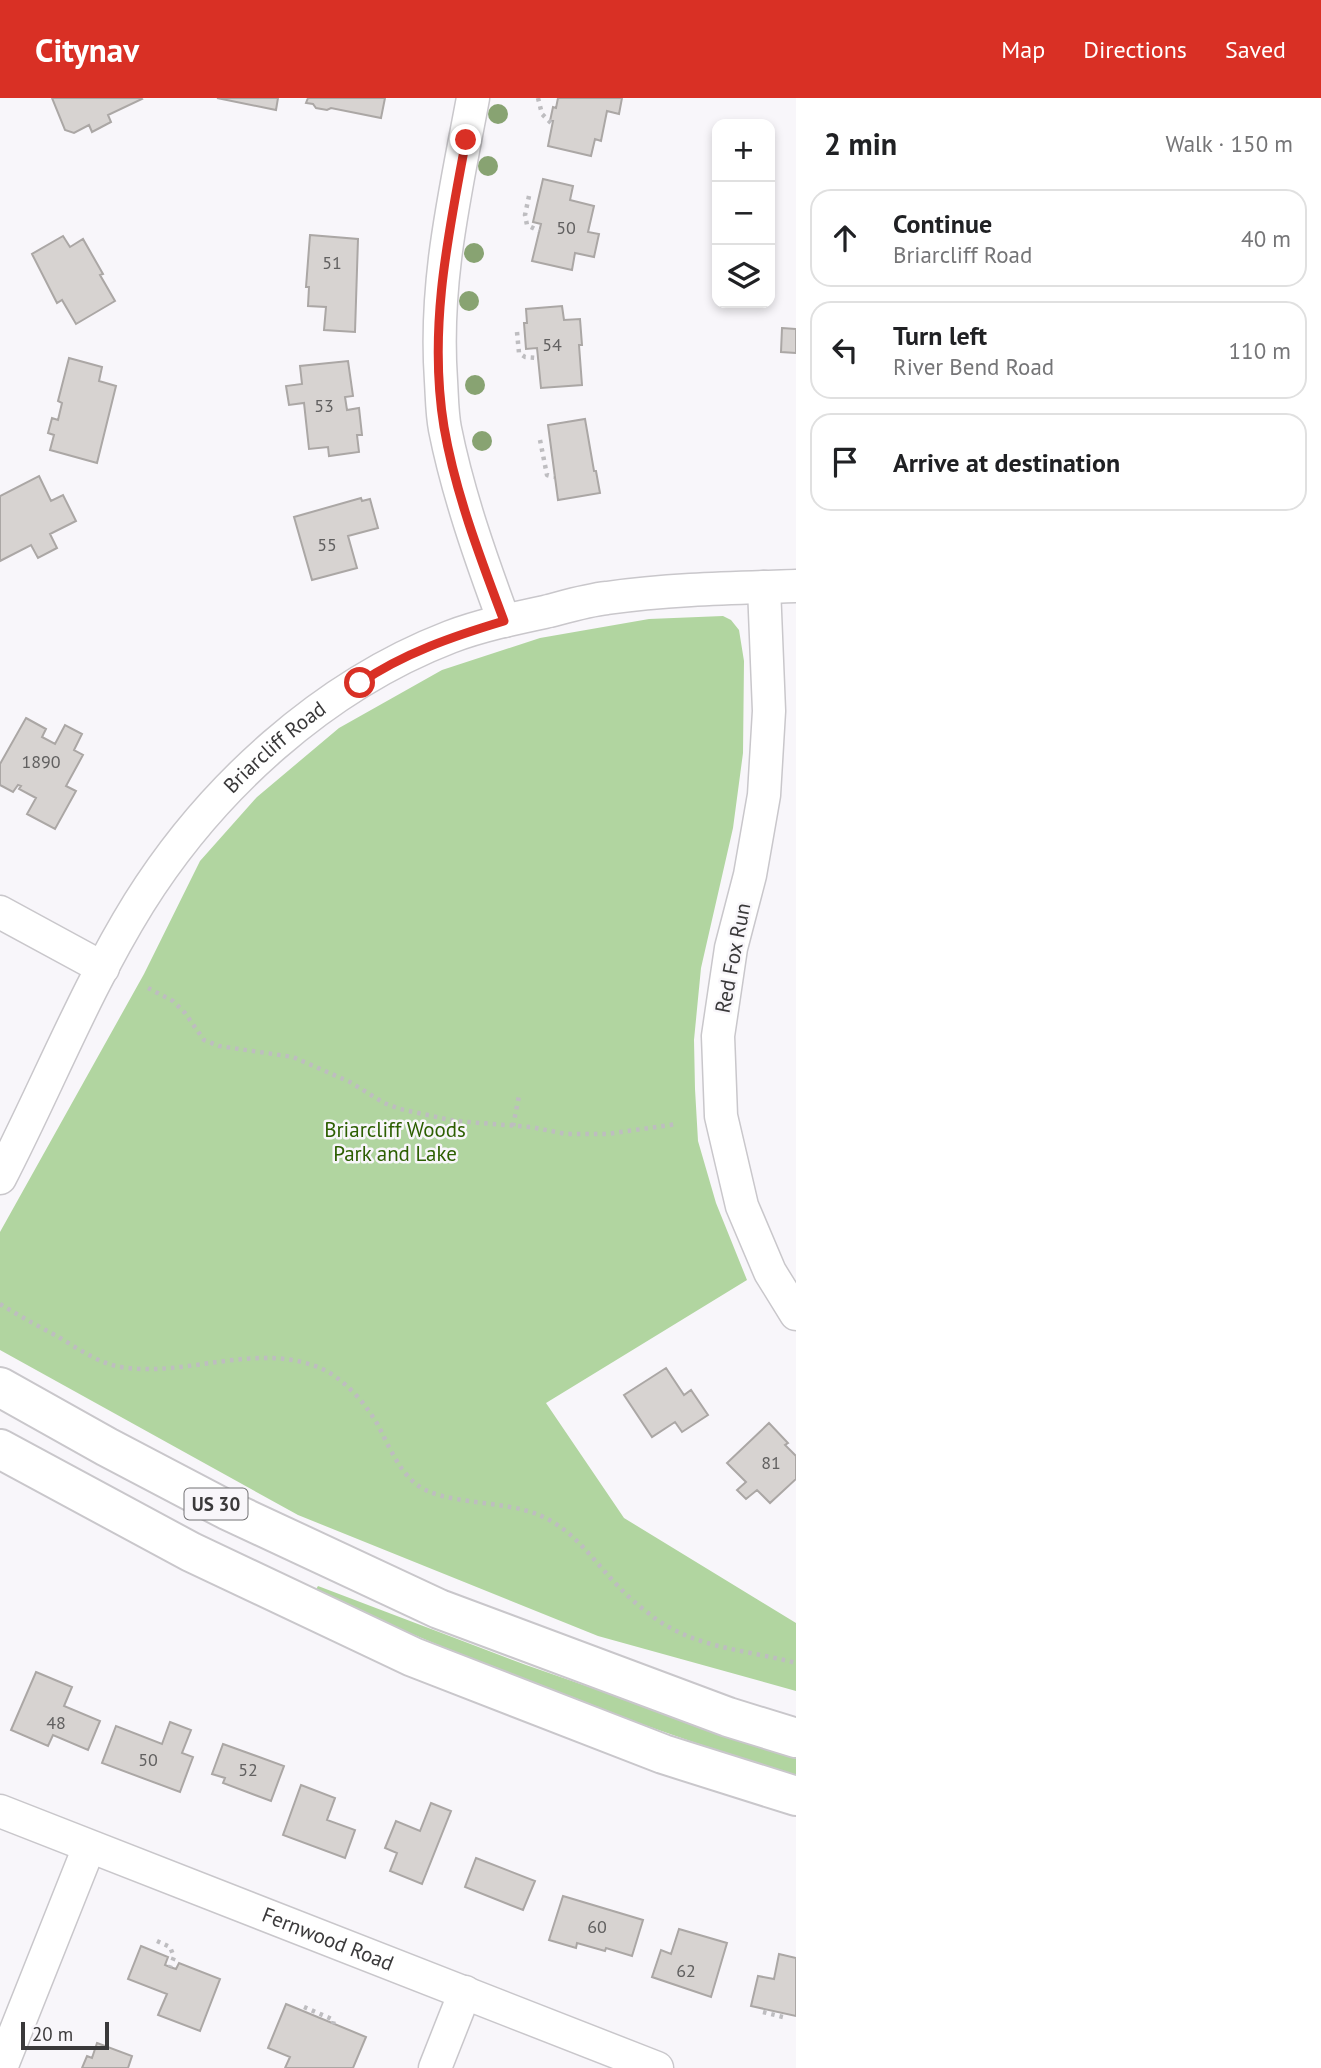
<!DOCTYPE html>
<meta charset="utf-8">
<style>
body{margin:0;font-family:"PT Sans",sans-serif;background:#f6f6f6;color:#202124}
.controls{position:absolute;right:21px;top:21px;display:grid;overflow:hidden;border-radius:14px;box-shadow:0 4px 10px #0003}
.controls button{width:63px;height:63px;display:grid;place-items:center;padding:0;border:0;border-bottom:2px solid #e0e0e0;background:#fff;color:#202124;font:35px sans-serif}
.scale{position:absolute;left:21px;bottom:18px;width:88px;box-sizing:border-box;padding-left:7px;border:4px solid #3a393a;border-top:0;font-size:19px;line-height:24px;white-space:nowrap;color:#3a393a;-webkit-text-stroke:5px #f8f6fa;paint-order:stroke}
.stop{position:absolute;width:21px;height:21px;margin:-16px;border:5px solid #d93025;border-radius:50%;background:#fff}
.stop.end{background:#d93025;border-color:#fff;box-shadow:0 2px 7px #0008}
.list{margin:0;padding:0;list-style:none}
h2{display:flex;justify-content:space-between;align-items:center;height:91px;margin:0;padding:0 28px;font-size:30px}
h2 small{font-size:23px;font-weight:400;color:#757577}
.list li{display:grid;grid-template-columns:46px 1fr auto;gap:21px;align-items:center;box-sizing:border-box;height:98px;margin:0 14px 14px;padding:0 14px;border:2px solid #e0e0e0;border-radius:21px}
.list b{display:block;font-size:26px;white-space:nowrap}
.list p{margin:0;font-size:23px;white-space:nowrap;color:#757577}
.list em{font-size:23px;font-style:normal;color:#757577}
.icon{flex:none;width:38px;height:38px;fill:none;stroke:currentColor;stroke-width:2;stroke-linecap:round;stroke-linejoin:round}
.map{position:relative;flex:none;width:796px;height:1970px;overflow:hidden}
header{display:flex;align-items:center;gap:42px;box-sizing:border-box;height:98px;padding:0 35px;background:#d93025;color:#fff}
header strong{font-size:33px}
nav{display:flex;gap:38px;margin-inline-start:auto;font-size:24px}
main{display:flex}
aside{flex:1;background:#fff}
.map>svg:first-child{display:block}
.green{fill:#b1d5a0}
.building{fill:#d7d3d1;stroke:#aba7a5;stroke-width:2}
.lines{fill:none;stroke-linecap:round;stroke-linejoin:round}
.minor-casing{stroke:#c9c7cb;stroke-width:35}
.major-casing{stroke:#c9c7cb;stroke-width:42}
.path{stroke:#bebdc0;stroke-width:4.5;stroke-dasharray:3.5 5;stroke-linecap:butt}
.minor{stroke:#fff;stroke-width:32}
.major{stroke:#fff;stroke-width:38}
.tree{fill:#88a372}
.route{stroke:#d93025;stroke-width:9}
.labels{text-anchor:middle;stroke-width:5;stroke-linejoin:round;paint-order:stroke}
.number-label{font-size:18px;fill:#616060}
.shield{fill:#f8f6fa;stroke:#737274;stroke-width:2}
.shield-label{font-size:19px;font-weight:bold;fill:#3a393a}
.street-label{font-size:21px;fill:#3a393a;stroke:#f8f6fa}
.park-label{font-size:21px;fill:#2d5f02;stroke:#f8f6fa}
</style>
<header>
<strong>Citynav</strong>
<nav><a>Map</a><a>Directions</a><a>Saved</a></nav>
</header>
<main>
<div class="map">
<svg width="796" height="1970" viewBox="0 0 796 1970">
<rect width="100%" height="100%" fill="#f8f6fa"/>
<!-- green -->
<path class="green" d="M723,518L731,522L739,532L744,563L743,655L733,730L701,870L694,942L695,991L698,1043L716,1105L747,1182L546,1305L624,1420L796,1525V1593L598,1538L298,1417L0,1252V1134L144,876L200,763L257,699L339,630L442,572L540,540L649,521Z
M318,1488L526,1567L796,1661V1678C632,1626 472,1565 315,1493Z"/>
<!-- building -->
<path class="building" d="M52,0H141L142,1L108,17L111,24L92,34L89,27L74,35L65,32Z
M217,0H278L276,12Z
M308,0H385L381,20L331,10L327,12L316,10L313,6L306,5Z
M558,0H622L619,16L607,13L601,43L595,41L591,58L548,48L553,23H550L553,9L556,10Z
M543,81L573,88L570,102L594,108L588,134L599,136L594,159L575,155L572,172L532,163L541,126L533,124Z
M310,137L358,141L355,234L324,232L326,209L308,208L309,189H306Z
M63,138L70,149L83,141L103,176L100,177L115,203L76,226L62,202L57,205L32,156Z
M562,208L564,222L580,221L582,247H579L582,287L541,290L537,250L526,251L524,225H527L526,211Z
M782,230L796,231V255L781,254Z
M69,260L102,269L99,283L116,288L97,365L50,352L54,337L48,335L52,320L58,322L62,305L58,303Z
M348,263L353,298L345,299L347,312L359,310L362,337H357L359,354L329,358L328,349L309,351L304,305L289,307L286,288L302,286L300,268Z
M585,321L594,373H596L600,395L558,402L548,327Z
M39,378L51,403L63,397L76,423L50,436L57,450L38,460L31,447L0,463V398Z
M361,400L362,403L370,401L378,430L348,438L357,470L312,482L294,419Z
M26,620L46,631L42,639L55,646L65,627L82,636L74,652L83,657L66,688L76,693L55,731L27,716L36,700L19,691L21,688L18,687L13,694L0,687V666Z
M666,1270L684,1297L691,1292L708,1317L682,1334L675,1324L652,1339L624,1297Z
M769,1325L788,1345L785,1347L796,1358V1381L770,1405L757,1392L746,1401L737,1392L746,1384L727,1365Z
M36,1574L72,1589L64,1608L100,1623L88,1652L53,1637L48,1648L11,1632Z
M170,1624L191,1632L182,1655L193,1659L180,1694L102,1665L116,1628L162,1646Z
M223,1646L284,1668L271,1703L223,1685L225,1680L212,1676Z
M301,1687L335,1700L327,1722L355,1732L345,1760L283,1737Z
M431,1705L451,1713L422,1786L390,1773L397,1755L385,1750L396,1723L420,1733Z
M476,1760L535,1783L523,1812L465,1789Z
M563,1798L643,1822L632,1858L606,1850L605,1853L577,1845L576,1850L549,1842Z
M679,1831L727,1845L711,1899L652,1879L661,1852L671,1856Z
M141,1848L168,1859L165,1867L170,1869L176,1871L179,1865L220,1881L200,1933L158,1917L167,1896L128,1881Z
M779,1856L796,1860V1918L751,1908L758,1878L774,1881Z
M286,1906L366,1939L353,1970H285L290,1959L268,1950Z
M97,1945L132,1958L128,1970H82L87,1958L92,1960Z"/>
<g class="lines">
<defs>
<g id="minor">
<path d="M473,0C455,97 434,184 441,283C442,299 442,316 445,331C458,396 481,461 504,523"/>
<path d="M764,489L769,613L764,697L750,777L731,850L718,938L721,1018L742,1108L770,1174L796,1216"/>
<path d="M0,814L103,870"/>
<path id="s1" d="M0,1080C47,989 85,892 139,805C211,690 323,588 450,539C482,527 516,520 549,513C568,508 588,502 607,500C669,491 733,490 796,488"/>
<path id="s2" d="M0,1713L657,1970"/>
<path d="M1,1970L89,1749"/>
<path d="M435,1970L465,1894"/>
</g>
<path id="major" d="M0,1289L107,1349L227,1412L439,1511L728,1619L796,1640
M0,1351L191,1454L413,1559L663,1656L796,1698"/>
</defs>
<!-- minor casing -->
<use href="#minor" class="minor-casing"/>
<!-- major casing -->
<use href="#major" class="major-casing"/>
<!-- path -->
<path class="path" d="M538,0L542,16L552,26
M529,98L525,117L527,127L539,133
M517,234L519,255L525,259L538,260
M540,342L547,377L554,379
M148,890L173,903L185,915L204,942L219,948L293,959L350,984L384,1005L400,1011L455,1023L531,1029L566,1036H607L677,1026
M513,1028L519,998
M0,1206C18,1217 36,1227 55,1237C76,1249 97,1265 121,1269C186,1280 256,1243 320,1270C344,1280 367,1307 379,1329C389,1349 399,1372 416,1386C441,1407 505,1402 539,1417C575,1432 593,1463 620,1490C630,1501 644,1512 656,1521C699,1551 748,1552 796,1565
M157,1843L170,1849L174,1859L170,1869
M304,1909L334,1922L333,1926
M763,1914L783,1919V1916"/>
<!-- minor -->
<use href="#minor" class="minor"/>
<!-- major -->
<use href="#major" class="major"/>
</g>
<!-- trees -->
<g class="tree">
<circle cx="498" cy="16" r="10"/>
<circle cx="488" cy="68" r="10"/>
<circle cx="474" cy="155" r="10"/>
<circle cx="469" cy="203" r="10"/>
<circle cx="475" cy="287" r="10"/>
<circle cx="482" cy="343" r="10"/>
</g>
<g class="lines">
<!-- route -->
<path class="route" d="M360,585C404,555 454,538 504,523C481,462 455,394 444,329C428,232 448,137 466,42"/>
</g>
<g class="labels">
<!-- number labels -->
<g class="number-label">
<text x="566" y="136">50</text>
<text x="332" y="171">51</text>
<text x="552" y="253">54</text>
<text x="324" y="314">53</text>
<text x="327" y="453">55</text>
<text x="41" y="670">1890</text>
<text x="771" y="1371">81</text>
<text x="56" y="1631">48</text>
<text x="148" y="1668">50</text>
<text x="248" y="1678">52</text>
<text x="597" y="1835">60</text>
<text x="686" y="1879">62</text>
</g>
<!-- shield labels -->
<rect class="shield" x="184.5" y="1390.5" width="63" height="31" rx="5"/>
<g class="shield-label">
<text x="216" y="1413">US 30</text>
</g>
<!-- street labels -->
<g class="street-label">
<text dy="7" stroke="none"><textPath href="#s1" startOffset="516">Briarcliff Road</textPath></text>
<text transform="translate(733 860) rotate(-79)" y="7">Red Fox Run</text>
<text dy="7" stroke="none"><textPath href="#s2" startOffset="352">Fernwood Road</textPath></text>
</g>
<!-- park labels -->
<g class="park-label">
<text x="395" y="1039">Briarcliff Woods<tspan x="395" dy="24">Park and Lake</tspan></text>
</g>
</g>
</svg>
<div class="controls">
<button>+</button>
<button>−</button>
<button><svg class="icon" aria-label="layers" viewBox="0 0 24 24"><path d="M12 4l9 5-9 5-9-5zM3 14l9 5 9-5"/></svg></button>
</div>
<div class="scale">20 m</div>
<div class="stop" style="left:360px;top:585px"></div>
<div class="stop end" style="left:466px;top:42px"></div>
</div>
<aside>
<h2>2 min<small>Walk · 150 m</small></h2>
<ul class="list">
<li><svg class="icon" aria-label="ahead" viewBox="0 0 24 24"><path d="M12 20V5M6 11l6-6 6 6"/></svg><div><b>Continue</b><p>Briarcliff Road</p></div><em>40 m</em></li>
<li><svg class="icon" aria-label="left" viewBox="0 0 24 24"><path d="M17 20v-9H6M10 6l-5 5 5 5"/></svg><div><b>Turn left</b><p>River Bend Road</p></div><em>110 m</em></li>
<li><svg class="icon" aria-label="arrive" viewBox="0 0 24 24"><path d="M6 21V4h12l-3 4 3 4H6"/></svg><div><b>Arrive at destination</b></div></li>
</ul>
</aside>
</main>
